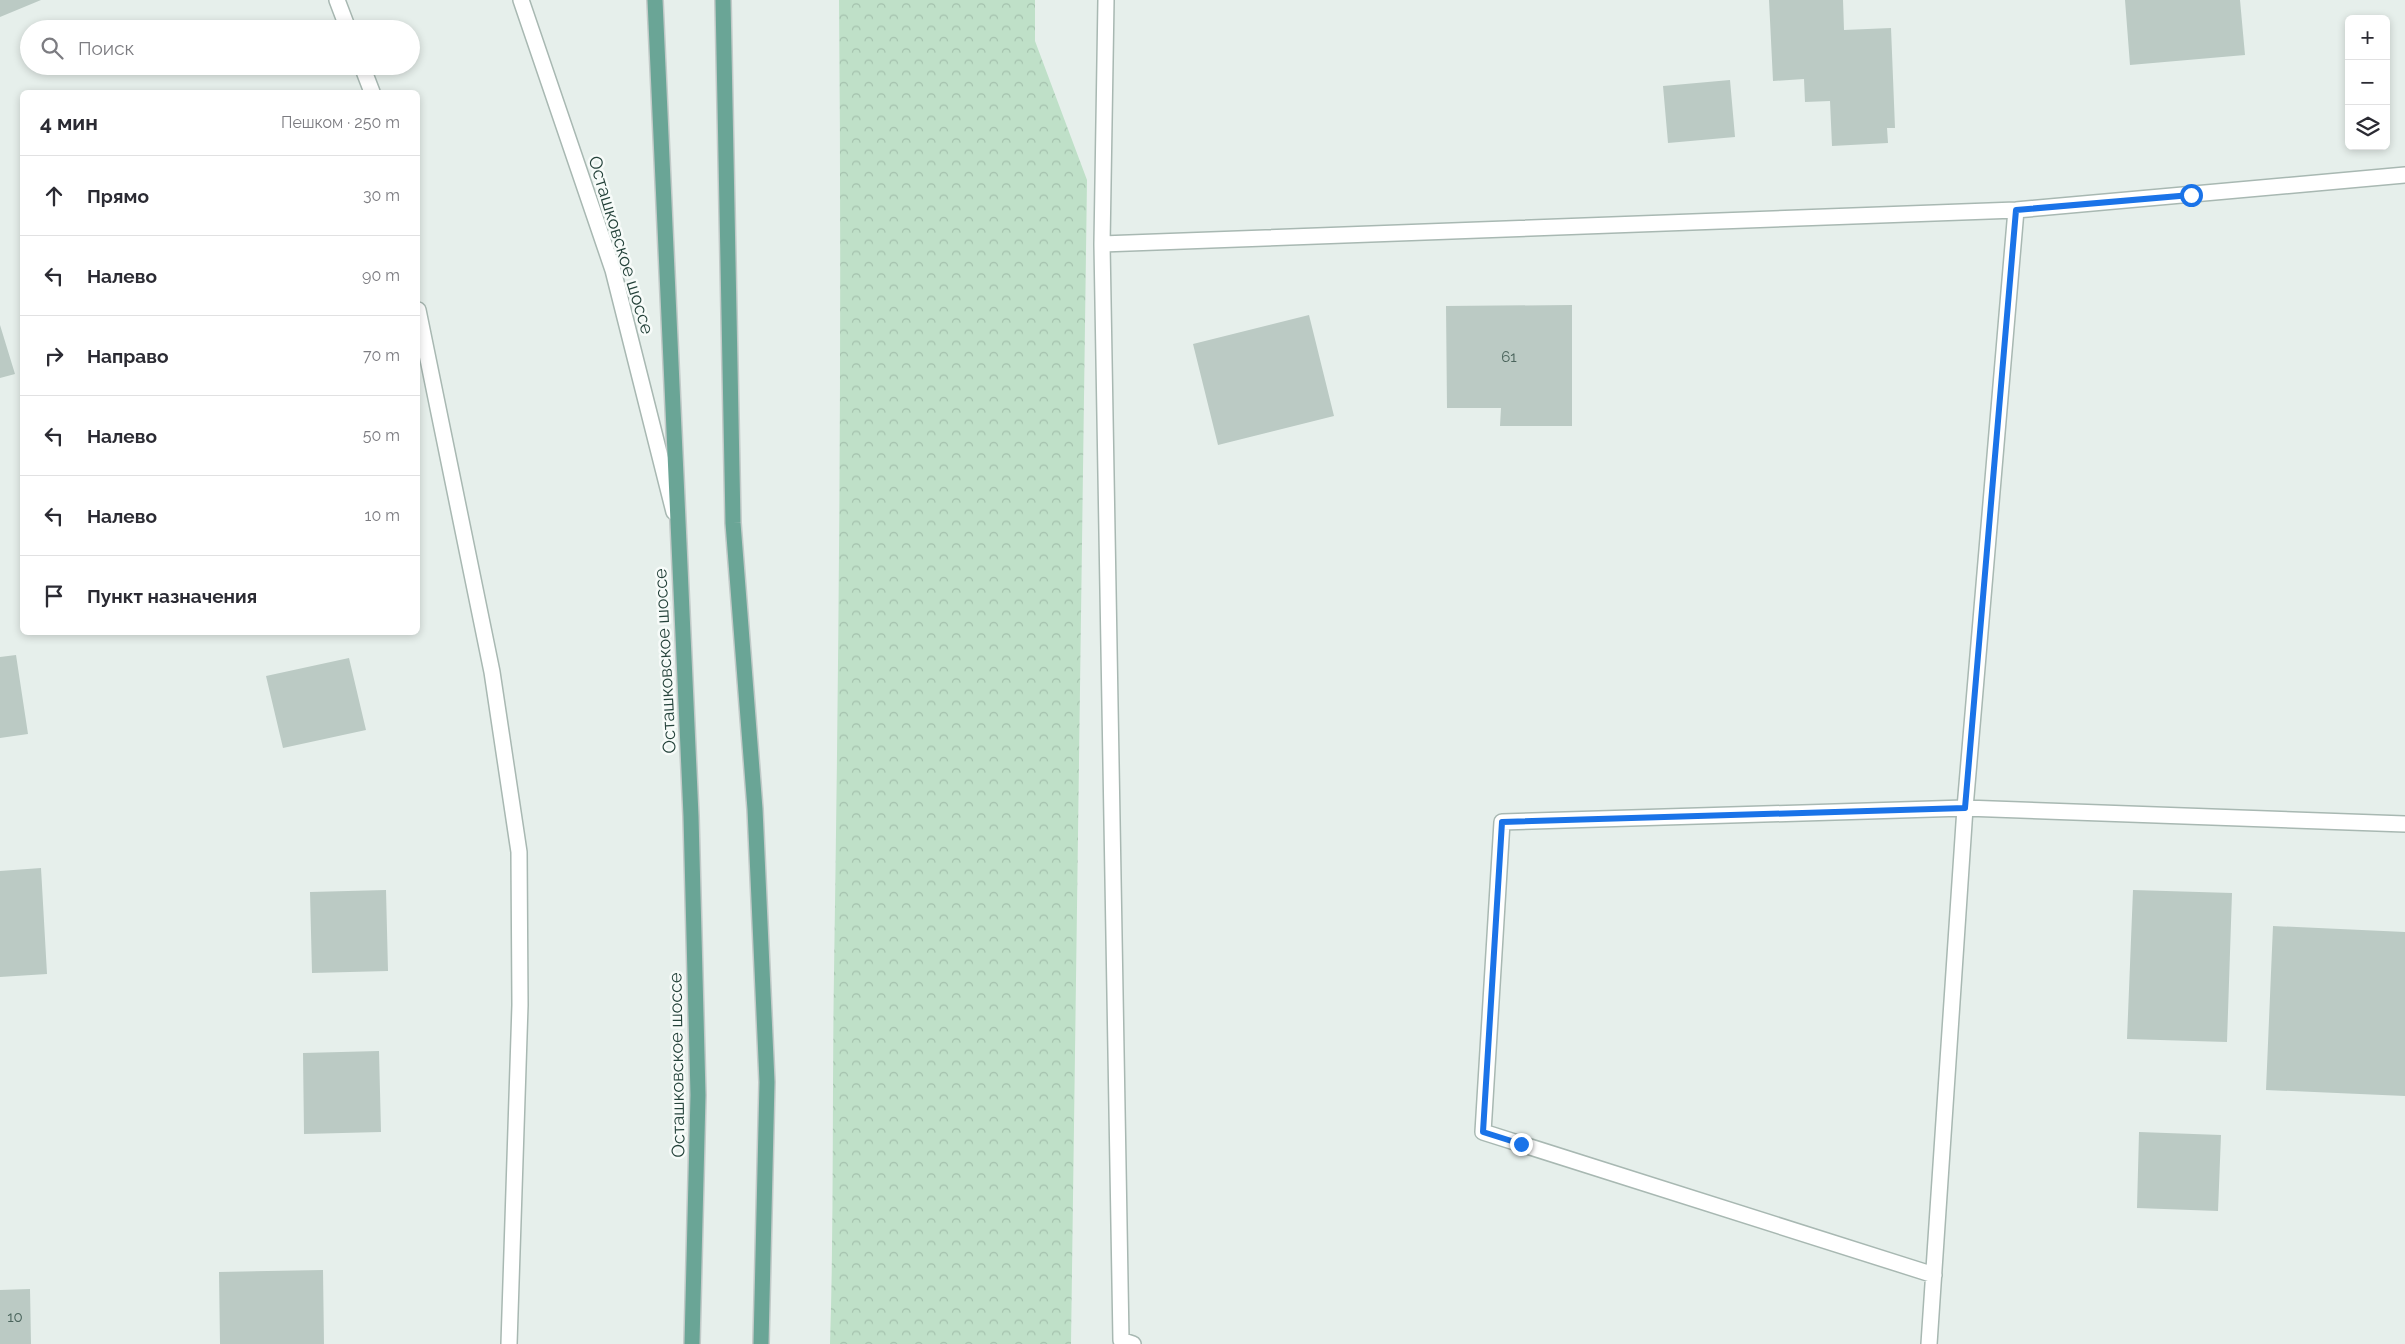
<!DOCTYPE html>
<html lang="ru">
<meta charset="utf-8">
<style>
body{margin:0;font-family:Raleway,sans-serif;background:#f7f7f7;color:#2b2b33}
.controls{position:absolute;right:15px;top:15px;display:grid;overflow:hidden;border-radius:8px;box-shadow:0 2px 8px #0003}
.controls button{width:45px;height:45px;display:grid;place-items:center;padding:0;border:0;border-bottom:1px solid #e1e1e2;background:#fff;color:#2b2b33;font:25px sans-serif}
.stop{position:absolute;width:15px;height:15px;margin:-11px;border:4px solid #1a73e8;border-radius:50%;background:#fff}
.stop.end{background:#1a73e8;border-color:#fff;box-shadow:0 1px 5px #0008}
.list{margin:0;padding:0;list-style:none}
h2{display:flex;justify-content:space-between;align-items:center;height:65px;margin:0;padding:0 20px;font-size:21px}
h2 small{font-size:16px;font-weight:400;color:#7c7c81}
.list li{display:grid;grid-template-columns:32px 1fr auto;gap:15px;align-items:center;box-sizing:border-box;height:80px;padding:0 20px;border-top:1px solid #e1e1e2}
.list b{display:block;font-size:19px;white-space:nowrap}
.list em{font-size:16px;font-style:normal;color:#7c7c81}
.icon{flex:none;width:28px;height:28px;fill:none;stroke:currentColor;stroke-width:2;stroke-linecap:round;stroke-linejoin:round}
.map{position:relative;flex:none;width:2405px;height:1344px;overflow:hidden}
.search{position:absolute;background:#fff;box-shadow:0 2px 8px #0003;left:20px;top:20px;width:400px;height:55px;display:flex;align-items:center;gap:12px;box-sizing:border-box;padding:0 18px;border-radius:28px;color:#7c7c81;font-size:19px}
.panel{position:absolute;background:#fff;box-shadow:0 2px 8px #0003;left:20px;top:90px;width:400px;height:545px;border-radius:8px}
.map>svg:first-child{display:block}
.forest{fill:url(#forest-crowns)}
.building{fill:#bbcac4}
.lines{fill:none;stroke-linecap:round;stroke-linejoin:round}
.minor-casing{stroke:#a8b8b2;stroke-width:18}
.major-casing{stroke:#c2cac8;stroke-width:18}
.minor{stroke:#fff;stroke-width:15}
.major{stroke:#6aa596;stroke-width:15}
.route{stroke:#1a73e8;stroke-width:6}
.labels{text-anchor:middle;stroke-width:5;stroke-linejoin:round;paint-order:stroke}
.number-label{font-size:15px;fill:#4a645c}
.street-label{font-size:18px;fill:#24423a;stroke:#f7fbf9}
</style>
<div class="map">
<svg width="2405" height="1344" viewBox="0 0 2405 1344">
<defs>
<pattern id="forest-crowns" width="20" height="18" patternUnits="userSpaceOnUse" patternTransform="scale(1.25)"><rect width="20" height="18" fill="#bfe0c8"/><path d="M2 6a3 3 0 1 1 6 0M12 15a3 3 0 1 1 6 0" fill="none" stroke="#a4c1ad"/></pattern>
</defs>
<rect width="100%" height="100%" fill="#e6efeb"/>
<!-- forest -->
<path class="forest" d="M839,0H1035V41L1087,180L1071,1344H830C834,1220 832,1096 834,973C839,648 842,324 839,0Z"/>
<!-- building -->
<path class="building" d="M0,0H41L0,17Z
M1769,0H1843L1844,30L1891,28L1895,128H1887L1888,143L1832,146L1830,101L1805,102L1804,79L1773,81Z
M2125,0H2240L2245,55L2130,65Z
M1730,80L1735,137L1668,143L1663,86Z
M1572,305V426H1500L1501,408H1447L1446,306Z
M1309,315L1334,416L1218,445L1193,344Z
M0,325L15,374L0,378Z
M16,655L28,734L0,738V657Z
M349,658L366,730L283,748L266,676Z
M41,868L47,974L0,977V871Z
M386,890L388,971L312,973L310,892Z
M2133,890L2232,893L2227,1042L2127,1039Z
M2273,926L2405,932V1096L2266,1090Z
M379,1051L381,1132L304,1134L303,1053Z
M2139,1132L2221,1135L2218,1211L2137,1208Z
M323,1270L324,1344H220L219,1272Z
M30,1289L31,1344H0V1290Z"/>
<g class="lines">
<defs>
<path id="minor" d="M337,0L348,29
M521,0L613,270L674,512
M1106,0L1102,244L1121,1340L1133,1344
M362,66L372,92
M1102,244L2016,210L2405,175
M418,310L492,672L519,852L520,1005L509,1344
M1934,1275L1483,1132L1502,822L1965,808L2405,824
M1929,1344L1965,808L2016,210"/>
<path id="major" d="M655,0L691,816L698,1095L692,1344
M723,0L733,523L755,809L767,1082L761,1344"/>
</defs>
<!-- minor casing -->
<use href="#minor" class="minor-casing"/>
<!-- major casing -->
<use href="#major" class="major-casing"/>
<!-- minor -->
<use href="#minor" class="minor"/>
<!-- major -->
<use href="#major" class="major"/>
</g>
<g class="lines">
<!-- route -->
<path class="route" d="M1521,1144L1483,1132L1502,822L1965,808L2016,210L2191,195"/>
</g>
<g class="labels">
<!-- number labels -->
<g class="number-label">
<text x="1509" y="362">61</text>
<text x="15" y="1322">10</text>
</g>
<!-- street labels -->
<g class="street-label">
<text transform="translate(621 245) rotate(73)" y="6">Осташковское шоссе</text>
<text transform="translate(665 661) rotate(-93)" y="6">Осташковское шоссе</text>
<text transform="translate(677 1065) rotate(-91)" y="6">Осташковское шоссе</text>
</g>
</g>
</svg>
<div class="controls">
<button>+</button>
<button>−</button>
<button><svg class="icon" aria-label="layers" viewBox="0 0 24 24"><path d="M12 4l9 5-9 5-9-5zM3 14l9 5 9-5"/></svg></button>
</div>
<div class="stop" style="left:2191px;top:195px"></div>
<div class="stop end" style="left:1521px;top:1144px"></div>
<div class="search"><svg class="icon" aria-label="search" viewBox="0 0 24 24"><circle cx="10" cy="10" r="6"/><path d="M15 15l6 6"/></svg>Поиск</div>
<section class="panel">
<h2>4 мин<small>Пешком · 250 m</small></h2>
<ul class="list">
<li><svg class="icon" aria-label="ahead" viewBox="0 0 24 24"><path d="M12 20V5M6 11l6-6 6 6"/></svg><div><b>Прямо</b></div><em>30 m</em></li>
<li><svg class="icon" aria-label="left" viewBox="0 0 24 24"><path d="M17 20v-9H6M10 6l-5 5 5 5"/></svg><div><b>Налево</b></div><em>90 m</em></li>
<li><svg class="icon" aria-label="right" viewBox="0 0 24 24"><path d="M7 20v-9h11M14 6l5 5-5 5"/></svg><div><b>Направо</b></div><em>70 m</em></li>
<li><svg class="icon" aria-label="left" viewBox="0 0 24 24"><path d="M17 20v-9H6M10 6l-5 5 5 5"/></svg><div><b>Налево</b></div><em>50 m</em></li>
<li><svg class="icon" aria-label="left" viewBox="0 0 24 24"><path d="M17 20v-9H6M10 6l-5 5 5 5"/></svg><div><b>Налево</b></div><em>10 m</em></li>
<li><svg class="icon" aria-label="arrive" viewBox="0 0 24 24"><path d="M6 21V4h12l-3 4 3 4H6"/></svg><div><b>Пункт назначения</b></div></li>
</ul>
</section>
</div>
